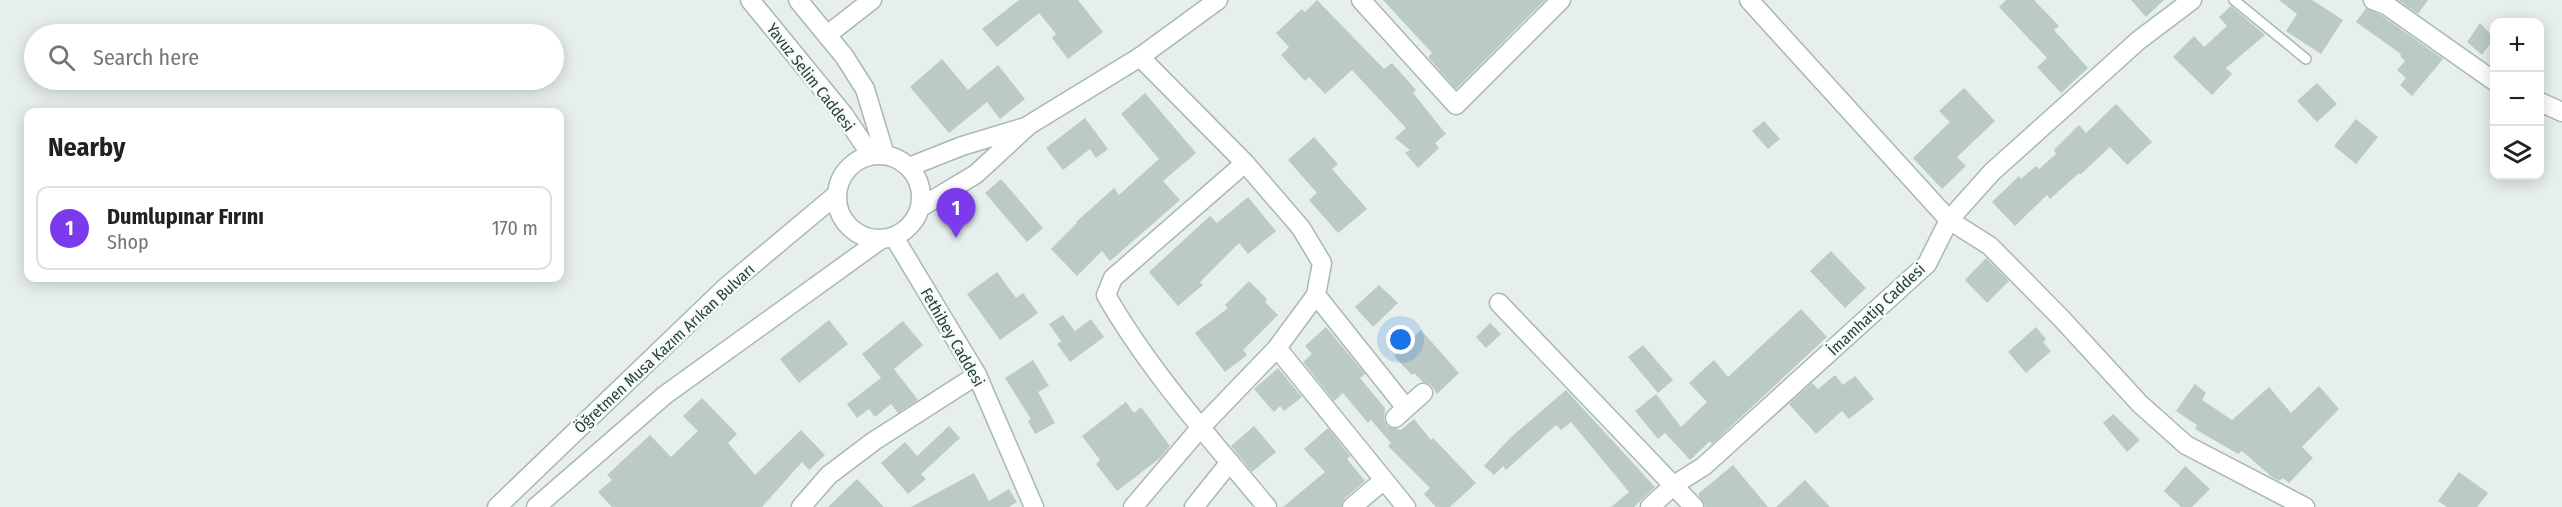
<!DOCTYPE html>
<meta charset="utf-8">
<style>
body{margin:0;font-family:"Fira Sans Condensed",sans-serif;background:#f6f6f6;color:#202124}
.controls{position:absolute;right:18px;top:18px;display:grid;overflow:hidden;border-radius:12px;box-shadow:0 3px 15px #0003}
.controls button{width:54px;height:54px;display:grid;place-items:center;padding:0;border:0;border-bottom:2px solid #e0e0e0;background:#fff;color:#202124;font:30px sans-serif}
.you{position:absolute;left:1401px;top:340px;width:21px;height:21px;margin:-15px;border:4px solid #fff;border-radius:50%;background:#1a73e8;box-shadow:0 0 0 9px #1a73e833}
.badge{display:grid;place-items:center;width:39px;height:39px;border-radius:50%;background:#7c3aed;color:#fff;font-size:20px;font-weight:700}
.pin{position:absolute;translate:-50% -50px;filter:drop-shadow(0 2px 3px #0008)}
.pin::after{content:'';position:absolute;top:32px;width:21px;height:18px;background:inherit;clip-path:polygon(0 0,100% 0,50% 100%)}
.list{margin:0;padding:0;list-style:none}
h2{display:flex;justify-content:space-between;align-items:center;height:78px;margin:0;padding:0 24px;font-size:26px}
h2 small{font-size:20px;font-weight:400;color:#757577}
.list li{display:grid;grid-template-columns:39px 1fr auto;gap:18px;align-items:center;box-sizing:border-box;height:84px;margin:0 12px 12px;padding:0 12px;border:2px solid #e0e0e0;border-radius:12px}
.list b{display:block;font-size:22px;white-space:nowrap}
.list p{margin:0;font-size:20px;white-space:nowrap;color:#757577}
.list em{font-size:20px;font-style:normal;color:#757577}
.icon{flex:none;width:33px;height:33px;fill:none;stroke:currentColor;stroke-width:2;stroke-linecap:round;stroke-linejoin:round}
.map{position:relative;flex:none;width:2562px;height:507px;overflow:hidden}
.search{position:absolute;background:#fff;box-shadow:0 3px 15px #0003;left:24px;top:24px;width:540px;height:66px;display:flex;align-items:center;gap:15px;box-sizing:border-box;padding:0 21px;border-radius:33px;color:#757577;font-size:22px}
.panel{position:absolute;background:#fff;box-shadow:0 3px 15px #0003;left:24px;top:108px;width:540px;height:174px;border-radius:12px}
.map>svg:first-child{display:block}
.building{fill:#bbcac4}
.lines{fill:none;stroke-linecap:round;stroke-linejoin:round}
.service-casing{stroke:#a8b8b2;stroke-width:12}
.minor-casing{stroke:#a8b8b2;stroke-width:21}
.tertiary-casing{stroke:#a8b8b2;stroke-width:21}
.service{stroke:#fff;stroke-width:9}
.minor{stroke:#fff;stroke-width:18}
.tertiary{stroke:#fff;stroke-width:18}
.labels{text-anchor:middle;stroke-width:5;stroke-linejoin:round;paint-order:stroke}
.street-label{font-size:16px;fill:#24423a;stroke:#f7fbf9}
</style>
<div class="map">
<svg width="2562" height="507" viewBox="0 0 2562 507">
<rect width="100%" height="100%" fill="#e6efeb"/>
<!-- building -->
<path class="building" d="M1019,0H1078L1103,32L1068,59L1052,38L1056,34L1039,13L997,47L982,29Z
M1317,0L1384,69L1392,63L1416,90L1413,93L1446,134L1435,143L1439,148L1418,168L1405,153L1410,150L1395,138L1406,128L1352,70L1325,94L1309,77L1305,81L1281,55L1289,47L1276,33L1302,9L1305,12Z
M1383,0H1545L1456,89L1428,57L1432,53Z
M2006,0H2034L2059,26L2054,30L2088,68L2061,93L2037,67L2047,58L1999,7Z
M2131,0H2164L2146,17Z
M2279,0H2312L2343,20L2321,54L2286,31L2297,14Z
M2398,0H2428L2418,14Z
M2231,6L2265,35L2226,68L2232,74L2212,95L2173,57L2194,36L2204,47L2227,26L2219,17Z
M2366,8L2381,15L2443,59L2412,96L2400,85L2406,78L2397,70L2405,61L2400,56L2401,54L2356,22Z
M2480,23L2494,38L2482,55L2467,42Z
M942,59L968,90L998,65L1025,99L1000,119L987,102L949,133L910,87Z
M2317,83L2337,104L2317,122L2297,101Z
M1964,88L1995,121L1957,157L1966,166L1942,189L1913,158L1950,122L1939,111Z
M1145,93L1196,153L1163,181L1180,200L1110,261L1102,251L1077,276L1051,249L1077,223L1076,222L1114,188L1119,195L1159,159L1121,114Z
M2116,104L2152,142L2127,165L2110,147L2081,174L2079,173L2050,199L2047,195L2015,226L1992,202L2019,176L2021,179L2036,166L2039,169L2056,154L2054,150L2079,125L2086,133Z
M1085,118L1108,149L1096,158L1090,149L1063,170L1046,148Z
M2356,119L2378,137L2356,164L2334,146Z
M1764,121L1780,139L1768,149L1752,131Z
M1314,137L1338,164L1332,169L1367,209L1338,233L1309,200L1317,193L1288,160Z
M1001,179L1043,228L1027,242L985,193Z
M1248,197L1276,231L1248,254L1239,243L1200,282L1203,285L1178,306L1149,272L1210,216L1217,223Z
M1831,251L1866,288L1845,308L1810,271Z
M1986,258L2009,281L1987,303L1965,280Z
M997,272L1016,298L1023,293L1038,313L1000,340L967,294Z
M1249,281L1267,299L1265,302L1278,315L1243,350L1247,355L1225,372L1195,333L1228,308L1225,305Z
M1379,285L1398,303L1373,327L1355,307Z
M1801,309L1827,337L1712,444L1710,441L1690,460L1665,433L1658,439L1635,411L1656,394L1681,427L1707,402L1689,383L1714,360L1728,377Z
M1063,315L1075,331L1091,319L1104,337L1070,362L1057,344L1061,341L1049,324Z
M829,320L848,344L799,383L780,359Z
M903,321L923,345L894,369L918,400L898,413L891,404L875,417L869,409L857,418L847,404L881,378L862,354Z
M1490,323L1501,334L1486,348L1476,337Z
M1326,327L1365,374L1360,378L1385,408L1384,420L1387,426L1401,430L1414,419L1431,440L1433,438L1476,483L1450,507H1436L1424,494L1430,488L1388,446L1391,443L1371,420L1368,423L1343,393L1334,401L1303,362L1312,354L1305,346Z
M2036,327L2046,339L2043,342L2051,351L2026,373L2008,352Z
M1421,330L1459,373L1437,394L1431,385L1423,382L1414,373L1412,375L1394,356Z
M1643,345L1673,380L1658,393L1628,357Z
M1033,360L1049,386L1038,392L1055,423L1035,434L1028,421L1031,419L1005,378Z
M1278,368L1302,397L1284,411L1280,406L1274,412L1254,389Z
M1835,375L1843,385L1855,376L1874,399L1849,419L1842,411L1816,434L1789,404L1812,383L1818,389Z
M2195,384L2206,393L2202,400L2232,420L2269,387L2291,413L2319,386L2339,409L2302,447L2313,458L2289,483L2283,478L2279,481L2272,477L2242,451L2238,454L2195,429L2197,425L2176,411Z
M1566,390L1655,487L1634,507H1611L1629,492L1571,422L1561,430L1556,425L1506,470L1503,466L1494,475L1484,466L1511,437Z
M702,398L737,434L728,443L755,475L801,430L825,455L809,470L802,462L762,507H612L598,492L612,480L607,475L650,435L671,457L698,431L683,416Z
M1126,402L1134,413L1141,407L1170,446L1159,459L1117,491L1096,464L1100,460L1082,436Z
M2113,414L2140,440L2127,452L2103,423Z
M949,426L960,438L921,474L926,479L908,494L881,463L905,442L917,456Z
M1254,426L1276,452L1252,472L1231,446Z
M1328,428L1350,456L1347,459L1365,481L1345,498L1341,507H1283L1325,472L1304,449Z
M1733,465L1768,507H1705L1698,494Z
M2185,466L2210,489L2192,507H2181L2164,491Z
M2459,472L2488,493L2477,507H2447L2438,501Z
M974,473L989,501L1009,489L1017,502L1009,507H911Z
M857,479L884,507H828Z
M1805,480L1830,507H1776Z"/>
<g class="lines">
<defs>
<path id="service" d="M2234,0L2306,59"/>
<path id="minor" d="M1361,0L1456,105L1561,0
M1749,0L1949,220L1990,246L2061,318L2140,404L2186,445L2305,507
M2373,0L2386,5L2494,81
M827,35L872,0
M2540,102L2562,112
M1245,163L1113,278L1106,295C1150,372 1211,439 1267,507
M1316,295L1406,408
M1499,303L1694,507
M1277,348L1406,507
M1395,418L1423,393
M801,507L829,475L874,441L977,375
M1133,507L1201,427L1277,348L1316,295L1322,263L1301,228L1245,163L1140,57
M1194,507L1230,462
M1352,507L1384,480
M1650,507L1674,485L1704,466L1927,264L1949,220L1992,172L2139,40L2192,0"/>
<path id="tertiary" d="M750,0L844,115L871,155
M798,0L844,56L865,89L885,155
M837 197a42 42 0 1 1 84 0a42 42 0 1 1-84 0Z
M909,167L962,146L1025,127
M921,207L976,174L1029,125L1140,57L1218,0
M894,237L977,375L1034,507
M497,507L726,287L836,195
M536,507L665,395L880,240"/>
</defs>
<!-- service casing -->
<use href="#service" class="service-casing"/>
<!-- minor casing -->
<use href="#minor" class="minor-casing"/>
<!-- tertiary casing -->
<use href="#tertiary" class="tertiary-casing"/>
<!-- service -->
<use href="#service" class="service"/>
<!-- minor -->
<use href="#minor" class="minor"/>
<!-- tertiary -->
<use href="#tertiary" class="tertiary"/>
</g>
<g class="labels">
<!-- street labels -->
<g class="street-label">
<text transform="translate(811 77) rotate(52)" y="6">Yavuz Selim Caddesi</text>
<text transform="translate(1876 309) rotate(-43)" y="6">İmamhatip Caddesi</text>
<text transform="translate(953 337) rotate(60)" y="6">Fethibey Caddesi</text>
<text transform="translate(664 348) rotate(-43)" y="6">Öğretmen Musa Kazım Arıkan Bulvarı</text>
</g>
</g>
</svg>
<div class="controls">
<button>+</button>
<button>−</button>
<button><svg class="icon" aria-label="layers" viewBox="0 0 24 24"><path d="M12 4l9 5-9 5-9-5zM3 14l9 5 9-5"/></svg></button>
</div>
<div class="you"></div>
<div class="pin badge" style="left:956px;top:238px">1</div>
<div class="search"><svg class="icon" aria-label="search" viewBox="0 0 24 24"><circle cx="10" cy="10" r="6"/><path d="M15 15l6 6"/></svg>Search here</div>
<section class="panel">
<h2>Nearby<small></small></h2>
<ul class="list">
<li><span class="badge">1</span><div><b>Dumlupınar Fırını</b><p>Shop</p></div><em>170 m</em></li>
</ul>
</section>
</div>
